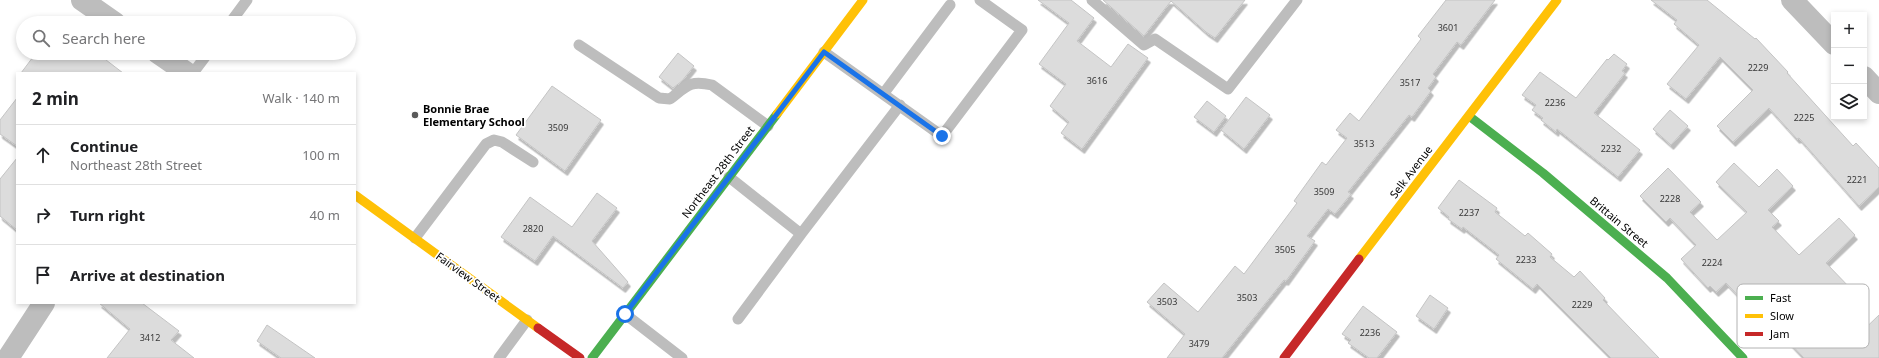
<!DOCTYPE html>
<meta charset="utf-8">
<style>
body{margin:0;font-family:"Noto Sans",sans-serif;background:#f2f2f2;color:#202124}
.controls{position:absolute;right:12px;top:12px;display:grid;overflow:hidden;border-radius:0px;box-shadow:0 2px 6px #0003}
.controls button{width:36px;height:36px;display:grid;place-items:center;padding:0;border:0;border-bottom:1px solid #e0e0e0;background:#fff;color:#202124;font:20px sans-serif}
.stop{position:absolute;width:12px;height:12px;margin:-9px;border:3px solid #1a73e8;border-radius:50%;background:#fff}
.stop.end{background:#1a73e8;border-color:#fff;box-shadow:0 1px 4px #0008}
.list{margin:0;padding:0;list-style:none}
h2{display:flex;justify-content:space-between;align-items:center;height:52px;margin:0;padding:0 16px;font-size:17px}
h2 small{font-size:13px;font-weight:400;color:#757577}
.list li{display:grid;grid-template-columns:26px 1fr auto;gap:12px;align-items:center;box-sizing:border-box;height:60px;padding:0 16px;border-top:1px solid #e0e0e0}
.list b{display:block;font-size:15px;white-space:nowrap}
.list p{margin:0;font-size:13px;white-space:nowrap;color:#757577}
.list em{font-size:13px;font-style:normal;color:#757577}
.icon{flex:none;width:22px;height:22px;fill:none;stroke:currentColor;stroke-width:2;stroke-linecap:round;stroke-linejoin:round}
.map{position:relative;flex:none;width:1879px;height:358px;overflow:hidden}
.search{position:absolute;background:#fff;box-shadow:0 2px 6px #0003;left:16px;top:16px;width:340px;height:44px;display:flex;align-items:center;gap:10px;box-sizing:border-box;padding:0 14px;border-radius:22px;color:#757577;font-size:15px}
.panel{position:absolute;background:#fff;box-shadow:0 2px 6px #0003;left:16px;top:72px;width:340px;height:232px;border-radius:0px}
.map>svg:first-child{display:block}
.building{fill:#dcdcdc;stroke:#c4c4c4;filter:url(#shadow)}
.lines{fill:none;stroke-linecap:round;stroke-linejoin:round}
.lane{stroke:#bdbdbd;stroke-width:11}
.street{stroke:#bdbdbd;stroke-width:22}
.fast{stroke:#4caf50;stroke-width:9}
.slow{stroke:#ffc107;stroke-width:9}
.jam{stroke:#c62828;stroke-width:9}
.route{stroke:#1a73e8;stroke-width:5}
.poi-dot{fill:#595959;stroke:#fff;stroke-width:1.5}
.labels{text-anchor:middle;stroke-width:3.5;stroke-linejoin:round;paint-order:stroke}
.number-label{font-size:9px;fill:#373737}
.poi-label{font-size:11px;font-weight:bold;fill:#000;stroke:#fff;text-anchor:start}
.street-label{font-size:11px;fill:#000;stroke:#fff}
.key{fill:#fff;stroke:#b2b2b2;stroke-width:1}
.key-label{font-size:11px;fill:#000}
</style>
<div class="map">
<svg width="1879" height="358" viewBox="0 0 1879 358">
<defs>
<filter id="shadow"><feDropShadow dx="2.5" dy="4.5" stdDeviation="0" flood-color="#0004"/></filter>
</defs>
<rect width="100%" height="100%" fill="#fff"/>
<!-- building -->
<path class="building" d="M1038,0H1071L1094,18L1077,41L1111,67L1128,44L1148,58L1082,149L1061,133L1069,122L1050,106L1066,84L1039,64L1069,23Z
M1103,0H1245L1215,38L1206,32L1171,1L1144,36Z
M1446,0H1495L1461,45L1457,42L1433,74L1436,77L1428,88L1431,91L1412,117L1409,115L1348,192L1351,194L1335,214L1328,209L1307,236L1315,241L1286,281L1284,280L1222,358H1167L1185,334L1147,302L1164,283L1198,312L1235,266L1244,274L1297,203L1294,201L1322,162L1326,165L1347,138L1336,130L1350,113L1359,121L1421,39L1418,36Z
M1651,0H1707L1755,39L1756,38L1788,72L1787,73L1853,146L1856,143L1879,168V187L1859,206L1799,138L1797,139L1769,108L1733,142L1717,126L1753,90L1720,57L1686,99L1667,84L1699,45L1674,24L1677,20Z
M36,53H97L123,73H21Z
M678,53L694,66L682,81L673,88L659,77Z
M1614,54L1627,64L1622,71L1625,73L1594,113L1640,150L1618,177L1557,129L1556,132L1541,120L1543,118L1532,110L1536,105L1522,95L1540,72L1576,98L1607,59L1608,60Z
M552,86L601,120L565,171L516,135Z
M1246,97L1270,115L1244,149L1221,130Z
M17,98V146L0,134V120Z
M1207,101L1226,116L1214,132L1194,117Z
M1670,110L1688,126L1671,145L1653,129Z
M17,158V230L0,216V179Z
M1734,163L1759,187L1777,169L1793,186L1768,210L1779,221L1772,227L1799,255L1839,218L1855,235L1826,263L1853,291L1828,315L1853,340L1879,315V358H1804L1782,335L1779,338L1726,283L1716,292L1710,286L1708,288L1681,259L1696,245L1670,218L1666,222L1640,196L1668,168L1701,202L1690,212L1717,240L1747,212L1716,182Z
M1459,180L1497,208L1495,212L1525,236L1528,233L1552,254L1550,257L1574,277L1580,271L1605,298L1603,300L1659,358H1611L1537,284L1533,289L1496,259L1499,255L1463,227L1462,229L1448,219L1449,217L1438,208Z
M597,193L617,208L592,241L628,282L623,288L553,236L535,261L501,237L530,197L572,227Z
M1430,295L1448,308L1434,329L1416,316Z
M99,303H142L179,331L171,340L194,358H107L130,329Z
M1363,306L1397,332L1377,358H1369L1348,343L1351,340L1342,334Z
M267,325L315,358H281L257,341Z"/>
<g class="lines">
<!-- lane -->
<path class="lane" d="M1092,0L1144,45L1155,39L1228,89L1297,0
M230,23L247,0
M579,45L659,98L670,99C687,86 689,80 712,85L768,126
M824,52L942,136L1022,30L980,0
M193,73L208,53
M884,93L950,5
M729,177L801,234L738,319
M801,234L900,105
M415,238L486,144L494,140L502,142L533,162
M625,314L682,358
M499,358L527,320"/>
<!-- street -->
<path class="street" d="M82,0L115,23
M1792,0L1834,44
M158,53L187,73
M1864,77L1879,93
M8,358L44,303"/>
<!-- fast -->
<path class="fast" d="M1469,116L1543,173L1667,278L1743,358
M592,358L777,114"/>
<!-- slow -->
<path class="slow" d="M777,114L863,0
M355,195L538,328
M1359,259L1557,0"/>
<!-- jam -->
<path class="jam" d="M538,328L580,358
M1284,358L1359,259"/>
</g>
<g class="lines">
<!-- route -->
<path class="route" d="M625,314L824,52L942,136"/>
</g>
<!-- markers -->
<circle class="poi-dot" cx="415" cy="115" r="4"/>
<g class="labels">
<!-- number labels -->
<g class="number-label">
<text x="1448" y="31">3601</text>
<text x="1758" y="71">2229</text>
<text x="1097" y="84">3616</text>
<text x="1410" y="86">3517</text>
<text x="1555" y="106">2236</text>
<text x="1804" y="121">2225</text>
<text x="558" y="131">3509</text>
<text x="1364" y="147">3513</text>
<text x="1611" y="152">2232</text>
<text x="1857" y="183">2221</text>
<text x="1324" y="195">3509</text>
<text x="1670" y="202">2228</text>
<text x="1469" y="216">2237</text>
<text x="533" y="232">2820</text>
<text x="1285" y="253">3505</text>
<text x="1526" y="263">2233</text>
<text x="1712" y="266">2224</text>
<text x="1247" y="301">3503</text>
<text x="1167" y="305">3503</text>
<text x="1582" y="308">2229</text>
<text x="1370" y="336">2236</text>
<text x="150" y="341">3412</text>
<text x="1199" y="347">3479</text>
</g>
<!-- poi labels -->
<g class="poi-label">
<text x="423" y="113">Bonnie Brae<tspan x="423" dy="13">Elementary School</tspan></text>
</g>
<!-- street labels -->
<g class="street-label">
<text transform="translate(718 172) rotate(-53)" y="4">Northeast 28th Street</text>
<text transform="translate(1411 172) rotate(-53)" y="4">Selk Avenue</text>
<text transform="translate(1619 222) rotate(40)" y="4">Brittain Street</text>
<text transform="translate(468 277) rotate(36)" y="4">Fairview Street</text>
</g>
</g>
<!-- legend -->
<rect x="1737" y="284" width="132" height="64" rx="6" class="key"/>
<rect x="1745" y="296" width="18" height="4" fill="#4caf50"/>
<rect x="1745" y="314" width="18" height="4" fill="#ffc107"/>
<rect x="1745" y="332" width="18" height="4" fill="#c62828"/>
<g class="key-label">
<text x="1770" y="302">Fast</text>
<text x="1770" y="320">Slow</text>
<text x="1770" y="338">Jam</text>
</g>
</svg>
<div class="controls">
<button>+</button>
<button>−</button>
<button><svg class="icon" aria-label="layers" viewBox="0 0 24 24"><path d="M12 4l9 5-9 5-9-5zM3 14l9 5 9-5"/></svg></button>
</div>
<div class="stop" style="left:625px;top:314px"></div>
<div class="stop end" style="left:942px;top:136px"></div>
<div class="search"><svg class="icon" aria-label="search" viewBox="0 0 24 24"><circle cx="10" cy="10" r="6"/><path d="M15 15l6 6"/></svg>Search here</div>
<section class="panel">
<h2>2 min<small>Walk · 140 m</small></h2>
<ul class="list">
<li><svg class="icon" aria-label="ahead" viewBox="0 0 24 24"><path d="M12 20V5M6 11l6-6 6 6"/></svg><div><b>Continue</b><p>Northeast 28th Street</p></div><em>100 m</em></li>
<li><svg class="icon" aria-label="right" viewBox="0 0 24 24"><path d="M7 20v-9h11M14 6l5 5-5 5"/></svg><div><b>Turn right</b></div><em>40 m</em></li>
<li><svg class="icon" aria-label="arrive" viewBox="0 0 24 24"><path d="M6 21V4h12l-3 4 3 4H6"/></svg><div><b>Arrive at destination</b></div></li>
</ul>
</section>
</div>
